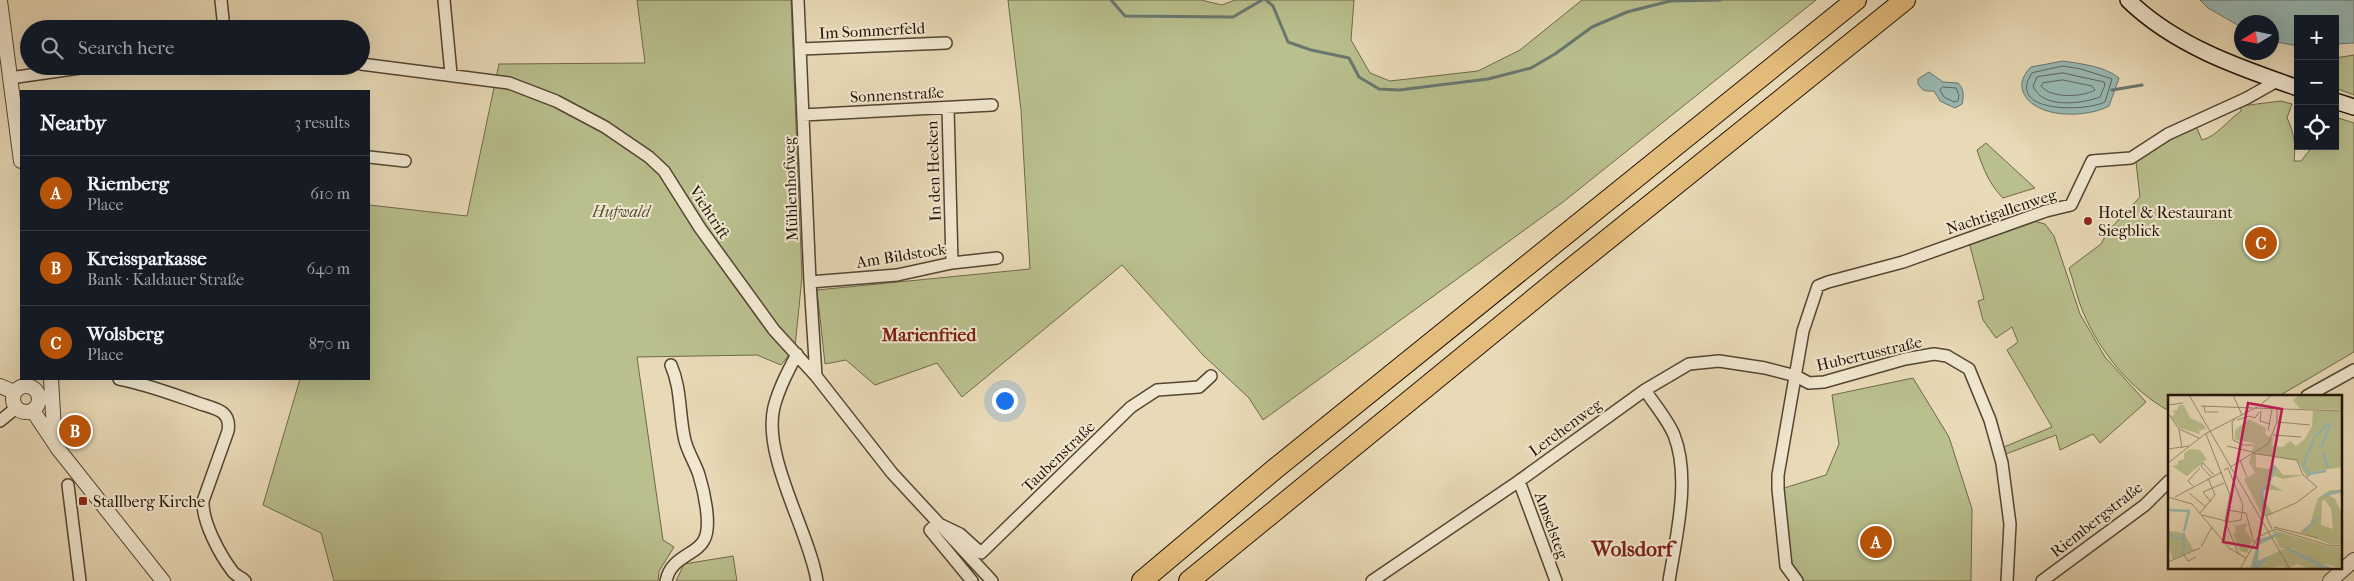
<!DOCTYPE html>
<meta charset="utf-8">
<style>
body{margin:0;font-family:"IM FELL French Canon",serif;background:#242831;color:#f1f3f6}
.controls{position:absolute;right:15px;top:15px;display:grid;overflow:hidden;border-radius:0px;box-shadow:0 5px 20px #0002}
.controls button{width:45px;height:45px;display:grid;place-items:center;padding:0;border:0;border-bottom:1px solid #363941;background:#171b24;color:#f1f3f6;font:25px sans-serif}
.compass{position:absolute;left:2234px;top:15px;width:45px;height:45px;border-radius:50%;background:#171b24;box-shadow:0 5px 20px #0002;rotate:260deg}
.you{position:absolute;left:1004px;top:400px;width:18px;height:18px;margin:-12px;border:4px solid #fff;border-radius:50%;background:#1a73e8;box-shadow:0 0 0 8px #1a73e833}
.badge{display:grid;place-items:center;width:32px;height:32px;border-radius:50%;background:#b45309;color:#fff;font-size:16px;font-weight:700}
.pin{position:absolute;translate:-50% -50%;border:2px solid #fff;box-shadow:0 1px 5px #0006}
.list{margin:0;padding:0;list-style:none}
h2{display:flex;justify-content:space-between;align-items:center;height:65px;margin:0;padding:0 20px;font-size:21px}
h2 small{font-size:16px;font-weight:400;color:#9ea1a6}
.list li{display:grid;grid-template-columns:32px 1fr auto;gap:15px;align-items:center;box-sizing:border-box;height:75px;padding:0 20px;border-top:1px solid #363941}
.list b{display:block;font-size:19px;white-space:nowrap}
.list p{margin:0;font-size:16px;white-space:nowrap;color:#9ea1a6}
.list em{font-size:16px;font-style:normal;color:#9ea1a6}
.icon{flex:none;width:28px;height:28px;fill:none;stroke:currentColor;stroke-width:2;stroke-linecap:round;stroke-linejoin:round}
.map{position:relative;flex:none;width:2354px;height:581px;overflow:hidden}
.search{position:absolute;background:#171b24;box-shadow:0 5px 20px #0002;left:20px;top:20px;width:350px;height:55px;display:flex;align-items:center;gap:12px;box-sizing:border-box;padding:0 18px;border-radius:28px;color:#9ea1a6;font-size:19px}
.panel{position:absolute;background:#171b24;box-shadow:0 5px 20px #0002;left:20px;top:90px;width:350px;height:290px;border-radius:0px}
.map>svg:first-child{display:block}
.green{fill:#b9bf8d;stroke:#6e694a}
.water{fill:#99bab5;stroke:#69776f}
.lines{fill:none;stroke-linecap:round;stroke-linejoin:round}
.shore{stroke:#5e665e;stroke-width:1}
.stream{stroke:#69776f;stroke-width:3}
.minor-casing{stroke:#544532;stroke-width:14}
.tertiary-casing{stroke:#544532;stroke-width:16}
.secondary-casing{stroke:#221306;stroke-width:18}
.motorway-casing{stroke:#221306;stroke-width:22}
.minor{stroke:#f1e7d0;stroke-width:11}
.tertiary{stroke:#f1e7d0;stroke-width:14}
.secondary{stroke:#f1e7d0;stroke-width:15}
.motorway{stroke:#e4bd7c;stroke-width:20}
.poi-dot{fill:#8f2418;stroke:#f1e7d0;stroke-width:2}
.labels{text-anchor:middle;stroke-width:4;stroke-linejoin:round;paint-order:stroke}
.street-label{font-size:16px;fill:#221306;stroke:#f1e7d0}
.park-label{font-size:16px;font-style:italic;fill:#574f35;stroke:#f1e7d0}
.poi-label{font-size:16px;fill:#221306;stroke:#f1e7d0;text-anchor:start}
.neighbourhood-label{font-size:18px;font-weight:bold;fill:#7a1f14;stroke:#f1e7d0}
.district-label{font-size:21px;font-weight:bold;fill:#7a1f14;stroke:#f1e7d0}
.inset-river{fill:none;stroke:#99bab5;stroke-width:2.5}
.inset-road{fill:none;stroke:#998a70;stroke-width:1}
.view{fill:#c2185b;fill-opacity:0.15;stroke:#c2185b;stroke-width:2.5}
.inset-edge{fill:none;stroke:#221306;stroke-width:2.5}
</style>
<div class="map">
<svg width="2354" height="581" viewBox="0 0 2354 581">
<rect width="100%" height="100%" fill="#e9dab7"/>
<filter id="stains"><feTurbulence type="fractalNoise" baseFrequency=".004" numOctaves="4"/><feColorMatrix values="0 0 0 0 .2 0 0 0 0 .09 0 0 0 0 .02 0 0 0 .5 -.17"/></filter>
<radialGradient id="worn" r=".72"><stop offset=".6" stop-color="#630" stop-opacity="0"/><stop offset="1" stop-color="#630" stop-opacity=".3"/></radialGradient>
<!-- green -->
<path class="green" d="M637,0H791L802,277L795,347L781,365L757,355L637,357L663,540L674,547L659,571L658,581H334L321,533L263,505L300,379H369V205L467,216L499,64L645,63Z
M1008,0H1201L1222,5L1235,0H1354L1351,40L1370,73L1390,81L1478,71L1520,50L1582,0H1816L1563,202L1263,420L1249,398L1203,355L1122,265L962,397L937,363L875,385L846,360L825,364L817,290L1030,269L1021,110Z
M2354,55V95L2335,88V58Z
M2281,101L2292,104L2287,118C2294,132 2296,145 2294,161H2301L2313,146H2335V117L2354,123V352L2279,396H2169V411C2131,390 2100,352 2083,312C2077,298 2074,282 2069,268L2101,244L2108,231L2140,197L2136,162L2170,138L2196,126L2202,140C2217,136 2227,121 2241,111V106Z
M1986,143L2035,188L2003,198C1989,184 1983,168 1977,150Z
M2030,220L2045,224L2054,236L2080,314L2105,357L2146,402L2100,443L2093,434L2060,450L2056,435L2006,454L2004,447L2052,427L2007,350L2018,342L2012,327L1996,338L1983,320L1978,301L1984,299L1969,242Z
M1913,378L1949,437L1972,509L1971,581H1803L1792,564L1781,489L1826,475L1839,444L1832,395Z
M733,556L737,581H676L684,564Z"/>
<!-- water -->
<path class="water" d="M2200,0H2354V43L2335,44V19H2298V46L2272,41V22H2242L2241,27L2208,8Z
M2063,61C2082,64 2104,66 2119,78L2109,106C2087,118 2037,119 2024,94C2019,84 2023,75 2031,67Z
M1929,72L1943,82L1958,83C1964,89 1964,95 1962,104L1955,108L1940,101L1934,91C1926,91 1923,92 1918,84V79Z"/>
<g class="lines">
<!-- shore -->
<path class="shore" d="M2063,66L2081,69L2112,79L2105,102C2084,112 2005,113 2032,73Z
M2063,73L2104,82L2105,85L2100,97C2081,104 2042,109 2033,86L2037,77Z
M2063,80L2092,86L2095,90C2083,97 2051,99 2041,86L2043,83Z
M1943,87L1956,88L1959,95L1958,101L1954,102L1944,97L1940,90Z"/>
<!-- stream -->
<path class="stream" d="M1111,0L1125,16L1233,17L1262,0
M1266,0L1273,6L1288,42L1311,50L1349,58L1359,77L1379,89L1399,90L1488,79L1531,68L1555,54L1592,27L1627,12L1670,1L1720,0
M2272,49L2278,39
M2255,59L2265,52
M2112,90L2142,85"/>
<defs>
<path id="minor" d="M221,0L224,29
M444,0L451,74
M798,0L810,282L816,376
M801,49L946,43
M361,64L509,83L556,101L605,127L649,157L664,171L700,228L774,330L816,376L892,473L992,581
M10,78L94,66
M948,108L952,263
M803,115L992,105
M369,157L405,161
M810,282L897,275L952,263L997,258
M797,354C788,371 779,388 774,407C762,456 809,531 817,581
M119,379C146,384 172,394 198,403C206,406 217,408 223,413C229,418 229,425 228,431L203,501C202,522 220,555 233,572C236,576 242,577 245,581
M1645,390C1654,404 1668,420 1674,435C1691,478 1676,537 1669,581
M2307,396L2354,370
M0,421L16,408
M1519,481L1556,581
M68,485L80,581
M666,581C671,556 697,555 704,540C712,526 704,491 699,475C695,462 686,450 684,436C679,411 681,388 671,365
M972,581L930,530L937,523L960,534L981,553L1131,407L1157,390L1199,387L1211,376
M1372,581L1519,481L1645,390L1689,364L1719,361L1765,368L1796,376L1809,383L1824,382L1905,359L1934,354L1947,356L1969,369L1990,420L2002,463L2010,524L2007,581
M1797,581L1786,566L1778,489V475L1803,331L1818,286L1828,282L1903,262L2046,211L2071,205L2092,161L2131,158L2168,134L2247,98L2277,81
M2042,581L2145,505L2169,481"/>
<path id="tertiary" d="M0,1L21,161
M51,379L54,430L57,445
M13 399a13 13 0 1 1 26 0a13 13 0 1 1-26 0Z
M0,386L14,392
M33,411L59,450L163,581
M2330,581L2354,560"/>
<path id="secondary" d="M2128,0C2174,45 2237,67 2298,88
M2335,101L2354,107"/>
<path id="motorway" d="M1142,581L1276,468L1856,0
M1189,581L1557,280L1905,0"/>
</defs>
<!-- minor casing -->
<use href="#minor" class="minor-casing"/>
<!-- tertiary casing -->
<use href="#tertiary" class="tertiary-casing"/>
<!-- secondary casing -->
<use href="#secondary" class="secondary-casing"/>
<!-- motorway casing -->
<use href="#motorway" class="motorway-casing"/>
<!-- minor -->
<use href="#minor" class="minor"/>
<!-- tertiary -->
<use href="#tertiary" class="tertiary"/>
<!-- secondary -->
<use href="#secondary" class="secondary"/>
<!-- motorway -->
<use href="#motorway" class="motorway"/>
</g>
<!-- markers -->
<g class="poi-dot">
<circle cx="2088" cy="221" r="5"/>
<rect x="78" y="496" width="10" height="10" rx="2.5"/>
</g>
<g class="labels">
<!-- street labels -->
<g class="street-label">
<text transform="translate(872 30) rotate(-3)" y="6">Im Sommerfeld</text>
<text transform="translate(897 94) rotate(-3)" y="6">Sonnenstraße</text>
<text transform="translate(933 171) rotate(-92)" y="6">In den Hecken</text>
<text transform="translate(790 189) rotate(-92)" y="6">Mühlenhofweg</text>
<text transform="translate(2001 211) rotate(-18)" y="6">Nachtigallenweg</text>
<text transform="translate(710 212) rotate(57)" y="6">Viehtrift</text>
<text transform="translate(901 255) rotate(-9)" y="6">Am Bildstock</text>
<text transform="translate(1869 353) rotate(-13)" y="6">Hubertusstraße</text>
<text transform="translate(1565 427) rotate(-36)" y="6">Lerchenweg</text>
<text transform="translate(1058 456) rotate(-44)" y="6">Taubenstraße</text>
<text transform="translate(2096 519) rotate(-38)" y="6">Riembergstraße</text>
<text transform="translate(1552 525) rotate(70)" y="6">Amselsteg</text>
</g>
<!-- park labels -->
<g class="park-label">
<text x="621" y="217">Hufwald</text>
</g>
<!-- poi labels -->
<g class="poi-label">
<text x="2098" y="218">Hotel &amp; Restaurant<tspan x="2098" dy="18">Siegblick</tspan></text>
<text x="93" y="507">Stallberg Kirche</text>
</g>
<!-- neighbourhood labels -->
<g class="neighbourhood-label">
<text x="929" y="341">Marienfried</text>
</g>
<!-- district labels -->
<g class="district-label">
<text x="1632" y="556">Wolsdorf</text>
</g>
</g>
<!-- overview -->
<g transform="translate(2168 395)">
<rect width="174" height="174" fill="#e9dab7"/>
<path d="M130,0H174V15L132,14L125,5ZM11,10H16L22,23L35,29L38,34L31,35L32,39L12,33L3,22L7,19L4,16L9,15ZM145,16H174V72L148,76L139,83L130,66L89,59L84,56L86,48L67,45V35L81,24L98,33L97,39L105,43L104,51L115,52L122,46L128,51L136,45L144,31ZM22,54L32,55L39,64L19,81L4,71L10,70V66L16,64V58ZM84,59H88V72L103,74L106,69L115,80H135L115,84L104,80L101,88L115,96L95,94V103L104,118L95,122L76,84L87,78L81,67ZM162,95H174V98L159,99L167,104L174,118V148L164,150L132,137L142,129L150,103ZM154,106L157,105L163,114L165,134L153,130ZM66,128L68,131L79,128L77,134L84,145L79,158L72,156L69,149L65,139L68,137ZM104,135L163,152L174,151V173L150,168L124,153H112ZM1,136L16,138L25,154H28L5,164L0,151ZM118,154L126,156L155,174H141L129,169L119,174L115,171L90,174L102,161Z" fill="#b9bf8d" fill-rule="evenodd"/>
<path d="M111,138H115L91,150L90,166L120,152L165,174L153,173L118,154L102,161L90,174H82L91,144Z" fill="#99bab5"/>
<path class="inset-river" d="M147,42L160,28M153,52L163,28M155,58L160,73M139,60L146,44M139,61L135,70L141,79L158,76M156,101L174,95M0,115L21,116L16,136M96,121L94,96L101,89L107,71M0,137L9,144L14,143M135,137L150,123M15,160L16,138"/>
<path class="inset-road" d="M21,0L122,174M65,0L74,20M0,10L15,8M33,11L85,13M36,11L37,17H50M91,11L104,0M87,13L174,16M93,16L92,26L102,29M0,18L11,34L14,53M68,23L64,27L65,45L75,50H85M69,25L81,21L87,23L91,17M109,27L142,30M11,34L31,43M100,36L104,14M38,39L62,100L57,126L71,160M105,40L133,42M59,51L85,57M0,54L21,51M83,58L129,65L135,80L149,92L128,108L98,121L104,134M72,65L79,82M0,68L37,39L89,12M35,68L33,71L43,82M35,68L46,80M62,72L100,49L109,27V14M25,91L20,86L32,73M21,98L38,112M0,102L24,109L61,153L78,163M7,102L54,77M43,107L35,97L56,88M59,115L78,118L86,148M32,118L47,100L40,83M34,120L62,127L73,125L75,110L60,73L56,75M106,132L150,143M33,152L44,132M16,160L20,166L28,162M0,167L32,153M72,174L90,142L107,134L163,151L174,150"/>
<path class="view" d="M80,8L114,14L89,153L55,147Z"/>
<rect width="174" height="174" class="inset-edge"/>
</g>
<rect width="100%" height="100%" filter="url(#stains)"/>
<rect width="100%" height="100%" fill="url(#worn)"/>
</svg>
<div class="controls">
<button>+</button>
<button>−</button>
<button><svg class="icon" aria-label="locate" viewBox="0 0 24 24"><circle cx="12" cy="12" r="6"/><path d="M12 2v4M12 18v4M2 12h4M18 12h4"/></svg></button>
</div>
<svg class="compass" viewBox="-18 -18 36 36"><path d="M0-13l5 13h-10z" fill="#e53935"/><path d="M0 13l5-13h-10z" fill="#9ea1a6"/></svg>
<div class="you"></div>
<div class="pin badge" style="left:1876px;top:542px">A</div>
<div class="pin badge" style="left:75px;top:431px">B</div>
<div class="pin badge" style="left:2261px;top:243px">C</div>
<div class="search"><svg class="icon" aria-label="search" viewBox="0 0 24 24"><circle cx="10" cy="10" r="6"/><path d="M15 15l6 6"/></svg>Search here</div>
<section class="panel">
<h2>Nearby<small>3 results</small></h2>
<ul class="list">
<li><span class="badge">A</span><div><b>Riemberg</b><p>Place</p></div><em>610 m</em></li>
<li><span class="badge">B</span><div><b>Kreissparkasse</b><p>Bank · Kaldauer Straße</p></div><em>640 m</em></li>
<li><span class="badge">C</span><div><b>Wolsberg</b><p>Place</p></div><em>870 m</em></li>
</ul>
</section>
</div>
